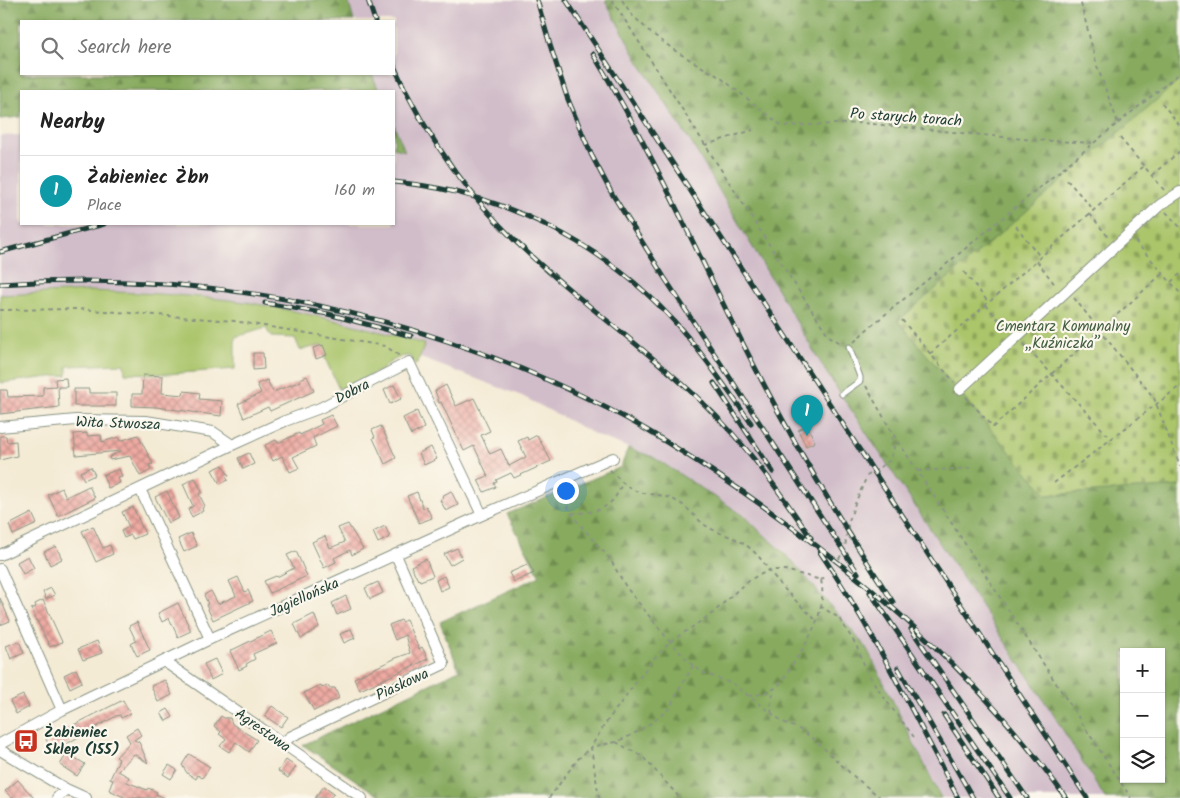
<!DOCTYPE html>
<meta charset="utf-8">
<style>
body{margin:0;font-family:Kalam,sans-serif;background:#f6f6f6;color:#222}
.controls{position:absolute;right:15px;bottom:15px;display:grid;overflow:hidden;border-radius:0px;box-shadow:0 1px 4px #0004}
.controls button{width:45px;height:45px;display:grid;place-items:center;padding:0;border:0;border-bottom:1px solid #e0e0e0;background:#fff;color:#222;font:25px sans-serif}
.you{position:absolute;left:565px;top:490px;width:18px;height:18px;margin:-12px;border:4px solid #fff;border-radius:50%;background:#1a73e8;box-shadow:0 0 0 8px #1a73e833}
.badge{display:grid;place-items:center;width:32px;height:32px;border-radius:50%;background:#c8321e;color:#fff;font-size:16px;font-weight:700}
.pin{position:absolute;translate:-50% -41px;filter:drop-shadow(0 1px 2px #0008)}
.pin::after{content:'';position:absolute;top:26px;width:18px;height:15px;background:inherit;clip-path:polygon(0 0,100% 0,50% 100%)}
.list{margin:0;padding:0;list-style:none}
h2{display:flex;justify-content:space-between;align-items:center;height:65px;margin:0;padding:0 20px;font-size:21px}
h2 small{font-size:16px;font-weight:400;color:#767676}
.list li{display:grid;grid-template-columns:32px 1fr auto;gap:15px;align-items:center;box-sizing:border-box;height:70px;padding:0 20px;border-top:1px solid #e0e0e0}
.list b{display:block;font-size:19px;white-space:nowrap}
.list p{margin:0;font-size:16px;white-space:nowrap;color:#767676}
.list em{font-size:16px;font-style:normal;color:#767676}
.icon{flex:none;width:28px;height:28px;fill:none;stroke:currentColor;stroke-width:2;stroke-linecap:round;stroke-linejoin:round}
.map{position:relative;flex:none;width:1180px;height:798px;overflow:hidden}
.search{position:absolute;background:#fff;box-shadow:0 1px 4px #0004;left:20px;top:20px;width:375px;height:55px;display:flex;align-items:center;gap:12px;box-sizing:border-box;padding:0 18px;border-radius:0px;color:#767676;font-size:19px}
.panel{position:absolute;background:#fff;box-shadow:0 1px 4px #0004;left:20px;top:90px;width:375px;height:135px;border-radius:0px}
.map>svg:first-child{display:block}
.railway{fill:#d1bdc9}
.green{fill:#aac56b;stroke:#648150}
.forest{fill:url(#forest-firs);stroke:#53744a;fill-rule:evenodd}
.cemetery{fill:url(#cemetery-stones);stroke:#648150}
.building{fill:url(#building-cross-hatch)}
.lines{fill:none;stroke-linecap:round;stroke-linejoin:round}
.lane-casing{stroke:#8a9484;stroke-width:7}
.street-casing{stroke:#8a9484;stroke-width:12}
.path{stroke:#8a9484;stroke-width:2;stroke-dasharray:4 4;stroke-linecap:butt}
.lane{stroke:#fff;stroke-width:5}
.street{stroke:#fff;stroke-width:10}
.rail-casing{stroke:#1f3d34;stroke-width:5}
.rail{stroke:#fbf7ec;stroke-width:3;stroke-dasharray:9;stroke-linecap:butt}
.labels{text-anchor:middle;stroke-width:4.5;stroke-linejoin:round;paint-order:stroke}
.street-label{font-size:15px;fill:#1f3d34;stroke:#fbf7ec}
.park-label{font-size:15px;fill:#425f42;stroke:#fbf7ec}
.poi-label{font-size:15px;font-weight:bold;fill:#1f3d34;stroke:#fbf7ec;text-anchor:start}
</style>
<div class="map">
<svg width="1180" height="798" viewBox="0 0 1180 798">
<defs>
<pattern id="forest-firs" width="22" height="20" patternUnits="userSpaceOnUse" patternTransform="scale(1.25)"><rect width="22" height="20" fill="#87aa5f"/><path d="M5 1l3.5 6h-7zM16 11l3.5 6h-7z" fill="#6e8c4f"/></pattern>
<pattern id="cemetery-stones" width="16" height="16" patternUnits="userSpaceOnUse" patternTransform="scale(1.25)"><rect width="16" height="16" fill="#aac56b"/><path d="M2 7V4a2 2 0 0 1 4 0v3zM10 15v-3a2 2 0 0 1 4 0v3z" fill="#8aa159"/></pattern>
<pattern id="building-cross-hatch" width="8" height="8" patternUnits="userSpaceOnUse" patternTransform="scale(1.25)"><rect width="8" height="8" fill="#eeaaa2"/><path d="M0 0l8 8M0 8l8-8" fill="none" stroke="#c08c85"/></pattern>
</defs>
<rect width="100%" height="100%" fill="#fbf7ec"/>
<filter id="ink" filterUnits="userSpaceOnUse"><feTurbulence type="fractalNoise" baseFrequency=".02" numOctaves="2"/><feDisplacementMap in="SourceGraphic" scale="10" xChannelSelector="R" yChannelSelector="G"/><feConvolveMatrix kernelMatrix="1 2 1 2 8 2 1 2 1" color-interpolation-filters="sRGB"/></filter>
<filter id="wash" filterUnits="userSpaceOnUse"><feTurbulence type="fractalNoise" baseFrequency=".0096" numOctaves="4" result="noise"/><feDisplacementMap in="SourceGraphic" scale="20" xChannelSelector="R" yChannelSelector="G"/><feGaussianBlur stdDeviation="1.12" result="paint"/><feColorMatrix in="noise" values="0 0 0 0 0 0 0 0 0 0 0 0 0 0 0 0 0 1.4 0 .05"/><feComposite in="paint" operator="in"/></filter>
<g filter="url(#wash)">
<rect width="100%" height="100%" fill="#f4ebd5"/>
<!-- railway -->
<path class="railway" d="M348,0H605L637,59L692,144L826,372L1053,714L1105,798H941L866,647L790,559L743,515L653,457L598,436L522,396L410,354L257,313L0,298V136L21,135V224H394V149L405,150L394,125V91H379L372,74H394V21H354Z"/>
<!-- green -->
<path class="green" d="M89,291C143,293 198,295 251,303C310,313 368,328 425,344L417,364L415,365L410,356C400,355 388,362 382,370L339,389L324,356L326,355L323,345L300,350L295,338L271,337L266,328L235,337V369L167,374L125,373L124,364L67,366V375L0,383V295Z"/>
<!-- forest -->
<path class="forest" d="M0,0H348L354,21H21V74H372L379,91H21V117L0,119Z
M605,0H1180V80L898,321L1047,495L1180,486V798H1105L1053,714L826,372L692,144L637,59ZM1124,652H1161V779H1124Z
M394,125L405,151L394,148Z
M628,448L653,457L743,515L790,559L866,647L941,798H382L303,745L459,670L440,622L540,576L507,514L621,467Z"/>
<!-- cemetery -->
<path class="cemetery" d="M1180,80V486L1047,495L898,321Z"/>
<g id="blocks">
<!-- building -->
<path class="building" d="M323,345L327,355L316,359L313,348Z
M253,353H263L264,369L253,370Z
M143,375L163,376L162,393L183,395L184,391L200,393L199,399L222,401L221,416L156,407L132,406V394H142Z
M307,376L314,391L270,411L268,407L244,418L238,404L261,393L257,384L267,380L273,392L301,381L300,379Z
M66,378L67,387H58L59,407L0,414V390H7L8,397L43,396V387L56,386L55,379Z
M394,385L401,399L390,404L384,390Z
M446,385L456,406L474,398L490,431L481,435L490,454L501,449L509,466L526,457L518,441L527,437L528,440L537,435L551,461L514,478L511,473L496,480L497,482L494,483L496,487L484,492L478,480L488,476L474,446L464,451L441,402L439,403L438,399L435,391Z
M74,389H89V393H116V406H74Z
M417,411L424,428L411,435L403,418Z
M331,415L337,426L313,438L316,446L293,457L299,468L290,472L282,456L273,461L265,445L276,440L277,442H280L299,433L300,435L322,424L320,420Z
M807,425L815,442L806,446L798,430Z
M381,426L396,458L385,464L373,438L375,437L372,430Z
M87,433V436L101,435L102,442L119,437L120,441L138,435L153,464L149,465L151,470L140,476L130,456L110,460L109,457L121,451L76,455L74,434Z
M0,436H6L7,442L16,441L17,456L0,460Z
M431,447L437,459L424,465L419,453Z
M249,453L254,464L243,469L238,458Z
M223,465L229,476L226,477L228,480L220,484L212,470Z
M91,467L95,475L84,480L80,472Z
M119,469L122,477L118,478L120,483L108,488L103,475Z
M195,478L202,492L199,494L205,506L202,508L203,511L192,517L188,509L193,506L183,484Z
M89,486L95,498L58,516L48,495L62,488L66,497Z
M167,491L179,518L168,523L155,497Z
M451,491L458,505L446,511L440,500L443,498L442,496Z
M417,492L423,508L426,506L432,518L419,523L407,496Z
M133,507L145,534L133,539L131,535L124,538L121,531L129,527L122,512Z
M32,513L37,524L13,535L9,525Z
M348,524L363,549L352,555L350,550L334,558L336,562L324,568L312,542L325,536L330,548L345,542L338,528Z
M93,526L103,548L110,545L113,554L96,562L82,531Z
M385,526L390,537L378,543L373,532Z
M191,533L197,546L184,552L178,539Z
M56,546L62,559L50,565L44,552Z
M457,548L462,558L450,565L444,554Z
M296,551L307,576L270,593L264,581L276,576L277,577L294,568L287,555Z
M28,556L34,568L23,574L17,562Z
M426,559L433,576L420,581L419,579L418,580L411,566Z
M529,564L534,573L514,582L509,573Z
M444,576L449,587L440,591L436,580Z
M238,577L245,592L248,590L253,601L213,620L206,605L208,604L204,595L211,591L218,604L236,596L229,581Z
M378,582L383,593L370,599L365,588Z
M51,588L55,595L46,599L43,592Z
M346,596L351,609L337,615L332,603Z
M0,598L10,621L0,625Z
M43,600L62,642L50,647L31,609L36,607L35,604Z
M178,603L191,631L178,637L169,618L162,622L158,613Z
M314,614L319,627L301,639L294,624Z
M401,620L402,622L406,620L419,649L422,647L428,659L360,690L354,678L396,658L410,653L405,635L395,640L389,625Z
M137,622L150,650L137,656L131,644L136,641L129,626Z
M351,629L355,638L344,643L340,634Z
M271,631L277,643L253,654L255,659L246,664L247,666L239,670L230,651Z
M19,641L24,653L11,659L6,646Z
M97,641L102,653L83,660L78,649Z
M215,659L222,674L211,680L204,664Z
M76,669L82,682L70,688L64,675Z
M165,680L172,695L158,702L151,686Z
M321,685L322,688L328,685L329,688H335L339,698L314,711L304,693Z
M23,695L29,707L16,714L10,701Z
M123,700L130,714L121,718L120,715L116,716L52,752L46,739Z
M272,706L288,717L281,727L265,716Z
M168,709L173,717L166,721L161,713Z
M221,716L224,718H230L232,724L257,740L249,752L236,742L229,752L220,746L226,739L219,734L221,732L214,726Z
M137,728L141,735L134,740L139,742L148,763L134,754L118,771L129,777L127,782L147,790L148,788L157,792L156,794L165,798H126L109,790L113,780L110,779L119,759L116,757L130,742L126,735Z
M67,753L85,764L77,776L60,765Z
M189,754L210,767L202,778L198,775L196,779L187,773L182,765Z
M286,760L296,767L288,778L278,771Z
M169,765L177,770L171,779L163,774Z
M18,780L34,798H12L5,791Z
M324,786L334,793L330,798H315Z"/>
</g>
</g>
<g filter="url(#ink)">
<use href="#blocks" fill-opacity="0" stroke="#8a9484" stroke-width="1"/>
<g class="lines">
<defs>
<path id="lane" d="M842,394L860,381V377L849,347"/>
<path id="street" d="M960,389L1160,205L1180,192
M0,427L76,420L146,421L213,432L232,445
M140,489L210,639
M0,555L232,445L285,421L320,408L409,362L482,515
M0,569L62,710
M165,662L362,798
M0,744L62,710L210,639L482,515L613,458
M282,744L290,737L444,664L396,555
M0,750L66,789L86,798
M57,798L66,789"/>
</defs>
<!-- lane casing -->
<use href="#lane" class="lane-casing"/>
<!-- street casing -->
<use href="#street" class="street-casing"/>
<!-- path -->
<path class="path" d="M612,0L801,294L829,336L842,344
M622,0L632,15L650,32L677,52L721,78L782,126L863,123L1033,140L1096,143
M1162,103L1180,126
M1118,123L1180,73
M1120,138L1165,191
M705,145L753,130
M1152,175L1180,151
M1067,180L1094,210
M1166,212L1180,227
M1090,214L1109,238
M1016,226L1041,258
M1135,241L1180,293
M1037,261L1056,286
M964,272L989,303
M1171,282L1180,274
M1074,298L1154,398L1180,466
M986,305L1008,331
M0,310L78,309L234,321L385,346L400,356
M902,320L954,382
M854,342L865,331L1118,123L1097,66L1080,0
M1024,344L1111,439
M930,354L1144,166
M866,386L892,432L1131,798
M966,397L993,427L1163,273
M610,470C618,478 627,489 639,492C652,495 665,494 676,501C689,507 696,520 708,527C718,533 730,536 740,541C759,553 763,563 776,579C788,594 802,607 816,620
M918,471L970,468
M1054,483L1180,386
M559,492L575,519L610,559L626,587L670,642L693,666L704,673L733,684L783,722L799,729L815,740L851,774L881,798
M572,513C597,513 613,509 622,483
M839,559L845,548L848,524L854,506L867,476L889,461L894,449L892,434
M821,580L827,575
M820,606L839,618L856,645L868,674L888,703L914,737
M772,713L770,707L774,689
M616,742L643,757L680,798
M549,798L577,760L591,747L616,742L632,735L654,721L670,708L676,695L693,666
M599,798L591,747L605,724L651,662L670,642L713,613L743,585L755,577L770,570H785L821,580C828,613 806,644 789,670C785,676 781,684 775,688C767,693 758,695 749,696"/>
<!-- lane -->
<use href="#lane" class="lane"/>
<!-- street -->
<use href="#street" class="street"/>
<defs>
<path id="rail" d="M368,0L375,21
M537,0L550,45L567,97L591,154L611,192L664,277L858,573
M566,0L1087,798
M593,54C657,158 704,270 760,377C800,455 845,529 893,602
M394,66C424,135 475,205 530,255C585,306 648,350 702,402C745,443 778,489 811,538
M394,182C499,191 602,242 673,320C702,352 726,388 751,423
M0,252L104,224
M0,284C181,271 354,300 522,369C567,388 613,409 655,435C708,467 759,502 809,540C907,614 995,697 1066,798
M265,303L328,314L411,336
M714,383L773,472
M820,552C873,630 914,715 958,798
M870,592L1010,798
M911,629L1027,798
M898,668L973,798
M944,715L999,798"/>
</defs>
<!-- rail casing -->
<use href="#rail" class="rail-casing"/>
<!-- rail -->
<use href="#rail" class="rail"/>
</g>
</g>
<!-- icons -->
<defs>
<symbol id="bus-square" viewBox="-11 -11 22 22"><rect x="-9" y="-9" width="18" height="18" rx="4" fill="#c8321e" stroke="#fbf7ec"/><path d="M-5-6H5V4H4V6H2V4H-2V6H-4V4H-5ZM-3.5-4V0h7V-4ZM-3.5 1.2v1.5H-2V1.2ZM2 1.2v1.5H3.5V1.2Z" fill="#fff"/></symbol>
</defs>
<g fill-rule="evenodd">
<use href="#bus-square" x="12" y="727" width="28" height="28"/>
</g>
<g class="labels">
<!-- street labels -->
<g class="street-label">
<text transform="translate(906 117) rotate(4)" y="5">Po starych torach</text>
<text transform="translate(352 391) rotate(-27)" y="5">Dobra</text>
<text transform="translate(118 423) rotate(2)" y="5">Wita Stwosza</text>
<text transform="translate(304 597) rotate(-24)" y="5">Jagiellońska</text>
<text transform="translate(402 684) rotate(-25)" y="5">Piaskowa</text>
<text transform="translate(263 730) rotate(35)" y="5">Agrestowa</text>
</g>
<!-- park labels -->
<g class="park-label">
<text x="1063" y="331">Cmentarz Komunalny<tspan x="1063" dy="17">„Kuźniczka”</tspan></text>
</g>
<!-- poi labels -->
<g class="poi-label">
<text x="44" y="737">Żabieniec<tspan x="44" dy="17">Sklep (155)</tspan></text>
</g>
</g>
</svg>
<div class="controls">
<button>+</button>
<button>−</button>
<button><svg class="icon" aria-label="layers" viewBox="0 0 24 24"><path d="M12 4l9 5-9 5-9-5zM3 14l9 5 9-5"/></svg></button>
</div>
<div class="you"></div>
<div class="pin badge" style="left:807px;top:436px;background:#0f9aa8">1</div>
<div class="search"><svg class="icon" aria-label="search" viewBox="0 0 24 24"><circle cx="10" cy="10" r="6"/><path d="M15 15l6 6"/></svg>Search here</div>
<section class="panel">
<h2>Nearby<small></small></h2>
<ul class="list">
<li><span class="badge" style="background:#0f9aa8">1</span><div><b>Żabieniec Żbn</b><p>Place</p></div><em>160 m</em></li>
</ul>
</section>
</div>
